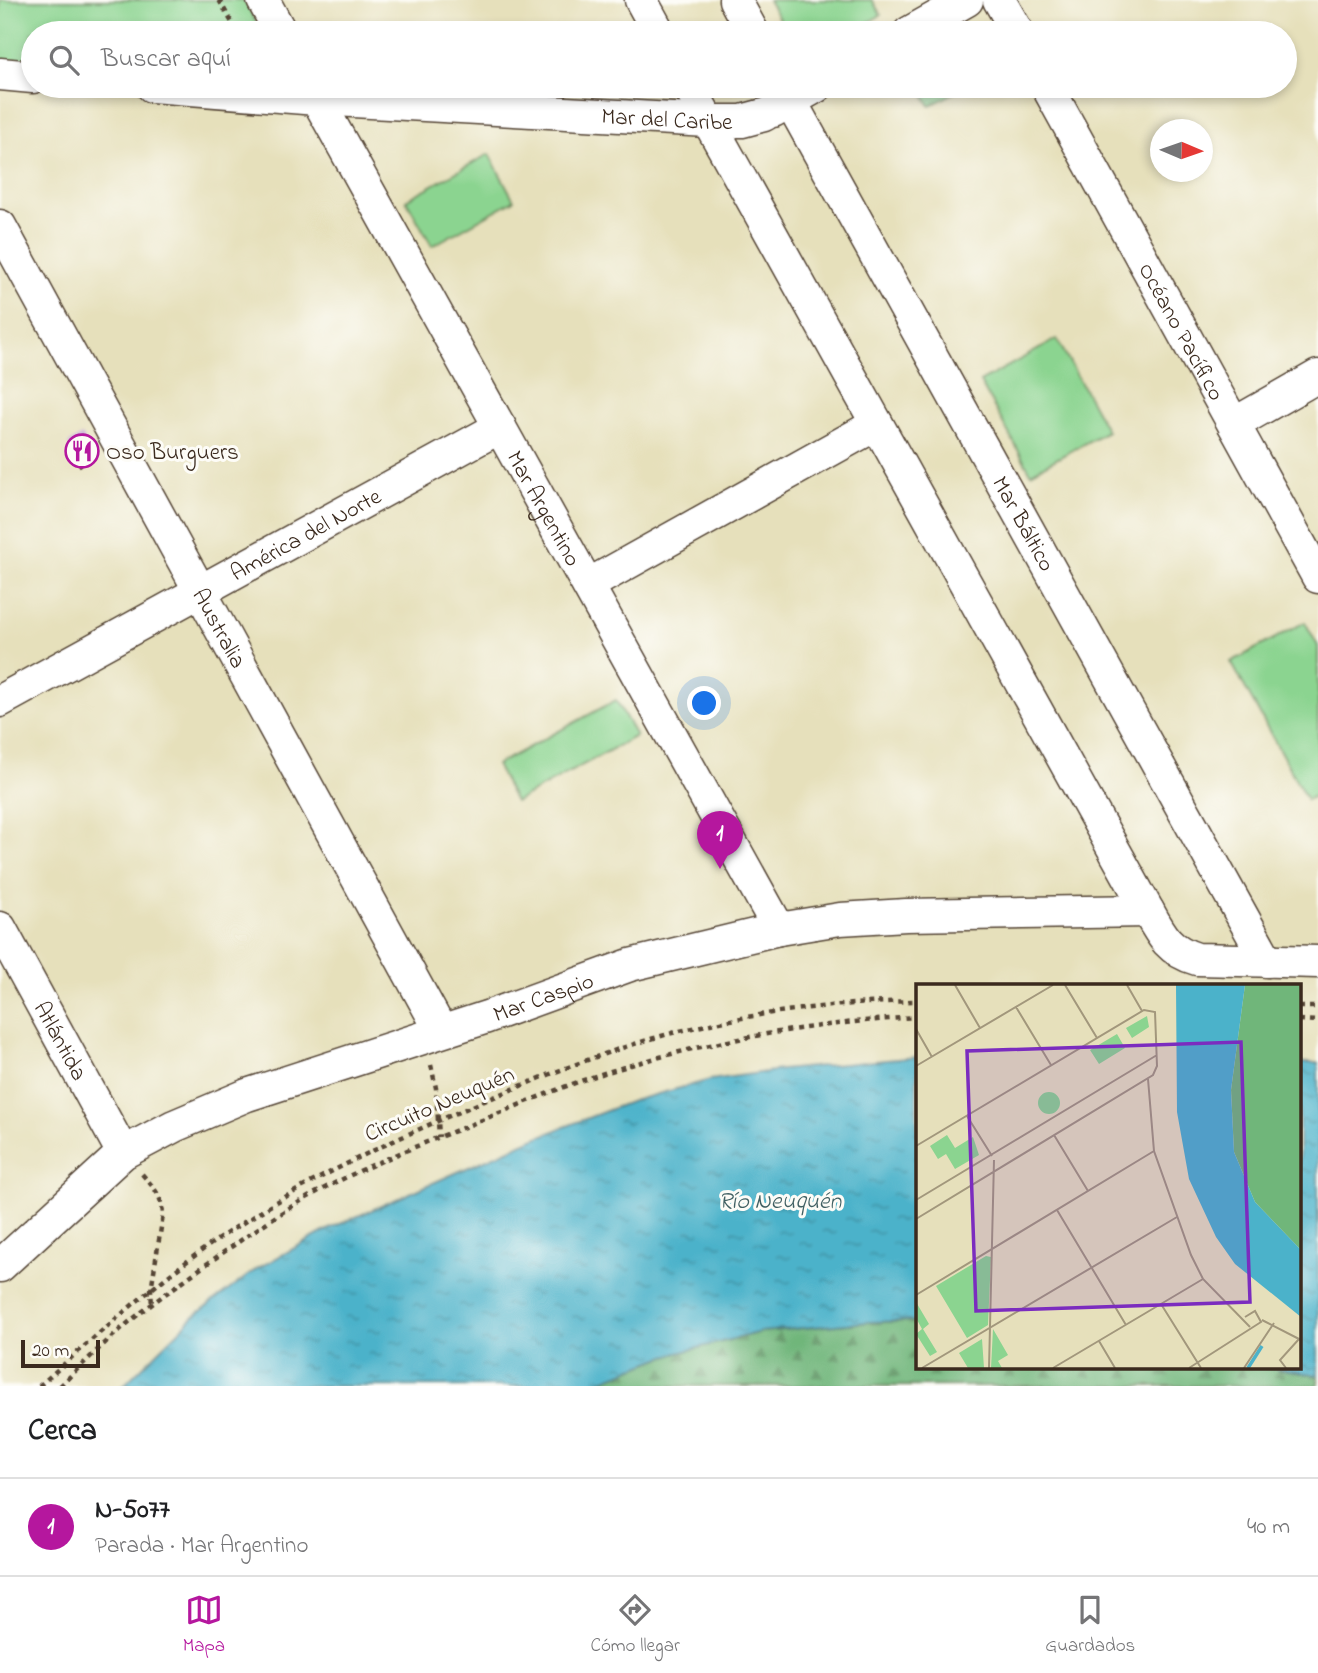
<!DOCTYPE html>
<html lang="es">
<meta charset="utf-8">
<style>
body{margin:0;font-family:"Indie Flower",sans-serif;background:#f6f6f6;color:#202124}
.compass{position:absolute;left:1150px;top:119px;width:63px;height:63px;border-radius:50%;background:#fff;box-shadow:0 4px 10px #0003;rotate:92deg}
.scale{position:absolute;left:21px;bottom:18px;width:79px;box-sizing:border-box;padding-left:7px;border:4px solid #3b2a1e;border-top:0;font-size:19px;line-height:24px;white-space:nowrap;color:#3b2a1e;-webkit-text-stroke:5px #fdfcf7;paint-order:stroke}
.you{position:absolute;left:705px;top:704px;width:24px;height:24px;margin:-18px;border:5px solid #fff;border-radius:50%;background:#1a73e8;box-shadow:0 0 0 10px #1a73e833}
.badge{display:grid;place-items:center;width:46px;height:46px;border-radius:50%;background:#b5179e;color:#fff;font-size:23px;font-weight:700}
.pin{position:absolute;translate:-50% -58px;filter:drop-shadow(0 2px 4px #0008)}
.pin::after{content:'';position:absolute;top:37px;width:24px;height:21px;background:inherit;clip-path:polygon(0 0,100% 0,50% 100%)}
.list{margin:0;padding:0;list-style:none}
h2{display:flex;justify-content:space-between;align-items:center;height:91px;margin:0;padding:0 28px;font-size:30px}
h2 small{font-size:23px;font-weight:400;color:#757577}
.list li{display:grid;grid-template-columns:46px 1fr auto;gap:21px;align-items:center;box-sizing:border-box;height:98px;padding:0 28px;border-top:2px solid #e0e0e0}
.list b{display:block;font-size:26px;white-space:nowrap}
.list p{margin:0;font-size:23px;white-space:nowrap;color:#757577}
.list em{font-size:23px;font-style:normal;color:#757577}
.icon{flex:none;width:38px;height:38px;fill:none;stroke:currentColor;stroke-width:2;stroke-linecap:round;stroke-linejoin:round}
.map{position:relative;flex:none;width:1318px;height:1386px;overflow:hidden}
.search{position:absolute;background:#fff;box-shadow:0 4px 10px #0003;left:21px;right:21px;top:21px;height:77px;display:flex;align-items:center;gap:18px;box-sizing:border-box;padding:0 24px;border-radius:38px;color:#757577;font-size:26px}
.sheet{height:189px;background:#fff}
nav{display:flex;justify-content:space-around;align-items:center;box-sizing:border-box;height:98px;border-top:2px solid #e0e0e0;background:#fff;font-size:19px;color:#757577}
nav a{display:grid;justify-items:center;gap:4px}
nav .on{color:#b5179e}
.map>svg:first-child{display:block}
.green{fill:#8bd490;stroke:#637f57;stroke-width:2}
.forest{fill:url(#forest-firs);stroke:#56704c;stroke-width:2}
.water{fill:url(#water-ripples);stroke:#436e74;stroke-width:2}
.building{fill:#bc9cd1}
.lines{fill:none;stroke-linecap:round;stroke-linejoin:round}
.minor-casing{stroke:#554536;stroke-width:35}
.path{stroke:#554536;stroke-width:4.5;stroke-dasharray:5 5;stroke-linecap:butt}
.minor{stroke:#fff;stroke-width:32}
.labels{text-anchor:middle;stroke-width:6;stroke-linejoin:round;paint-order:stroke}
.street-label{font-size:23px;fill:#3b2a1e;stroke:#fdfcf7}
.poi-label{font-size:23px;fill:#3b2a1e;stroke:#fdfcf7;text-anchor:start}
.water-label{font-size:24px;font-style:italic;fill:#416063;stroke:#fdfcf7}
.inset-river{fill:none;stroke:#4bb2ca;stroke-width:3.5}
.inset-road{fill:none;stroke:#a2977c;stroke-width:2}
.view{fill:#7b2cbf;fill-opacity:0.15;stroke:#7b2cbf;stroke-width:3.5}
.inset-edge{fill:none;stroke:#3b2a1e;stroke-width:3.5}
</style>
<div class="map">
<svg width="1318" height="1386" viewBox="0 0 1318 1386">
<defs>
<pattern id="forest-firs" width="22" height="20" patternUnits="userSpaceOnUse" patternTransform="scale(1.75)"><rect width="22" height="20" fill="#70b67a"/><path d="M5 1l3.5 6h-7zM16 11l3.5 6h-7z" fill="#5d9463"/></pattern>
<pattern id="water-ripples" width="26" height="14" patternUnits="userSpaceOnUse" patternTransform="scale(1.75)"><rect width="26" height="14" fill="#4bb2ca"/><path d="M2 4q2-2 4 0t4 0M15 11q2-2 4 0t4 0" fill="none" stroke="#4091a3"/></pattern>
</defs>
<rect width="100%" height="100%" fill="#fdfcf7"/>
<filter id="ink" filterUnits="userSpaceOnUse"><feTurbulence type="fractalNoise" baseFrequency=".0143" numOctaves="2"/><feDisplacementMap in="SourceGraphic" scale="14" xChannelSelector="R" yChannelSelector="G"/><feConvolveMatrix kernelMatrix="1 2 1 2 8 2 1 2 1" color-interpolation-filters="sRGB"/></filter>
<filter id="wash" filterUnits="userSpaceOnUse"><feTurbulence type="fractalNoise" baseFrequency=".00686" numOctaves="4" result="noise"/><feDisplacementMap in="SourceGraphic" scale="28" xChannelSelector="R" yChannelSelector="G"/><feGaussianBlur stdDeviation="1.57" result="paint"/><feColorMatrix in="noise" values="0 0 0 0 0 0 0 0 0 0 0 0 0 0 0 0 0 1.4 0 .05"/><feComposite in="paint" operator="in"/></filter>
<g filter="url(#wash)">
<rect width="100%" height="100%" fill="#e6e0bb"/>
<!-- green -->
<path class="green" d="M0,0H244L262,33H33V68L0,66Z
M768,0H872L881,15L850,33H787Z
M919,86H966L930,106Z
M489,154L514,200L432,246L406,200Z
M1057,339L1107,431L1031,473L980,382Z
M1305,622L1318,646V794L1307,800L1231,662Z
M616,700L636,736L515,802L496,765Z"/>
<!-- forest -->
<path class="forest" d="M917,1321V1367H1263L1318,1375V1386H587L662,1357L761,1332L868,1322Z"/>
<!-- water -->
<path class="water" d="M917,1057V1321L868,1322L761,1332L662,1357L587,1386H123L193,1317L258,1268L331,1228L528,1141L632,1101L710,1080L781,1070Z
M1299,1063H1318V1375L1263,1367H1299Z"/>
<g id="blocks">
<!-- building -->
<path class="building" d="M82,435L95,458L80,466L68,444Z"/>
</g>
</g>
<g filter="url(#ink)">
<use href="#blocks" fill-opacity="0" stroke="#554536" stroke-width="2"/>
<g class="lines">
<defs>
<g id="minor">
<path d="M263,0L281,33"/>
<path d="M641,0L659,33"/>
<path d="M735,0L753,33"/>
<path d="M999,0L1018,33"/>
<path d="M909,33L967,0"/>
<path d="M0,74L33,77"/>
<path id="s1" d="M152,86L317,99L708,121H742L764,115"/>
<path id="s2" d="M310,86L779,929"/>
<path d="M689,86L1148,911C1161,935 1169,951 1197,959L1318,962"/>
<path id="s3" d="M782,86L1267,961"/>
<path id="s4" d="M1047,86L1318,577"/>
<path d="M773,111L817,86"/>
<path id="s5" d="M0,226L441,1031"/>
<path d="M1234,424L1318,376"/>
<path d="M588,585L877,424"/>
<path id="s6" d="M0,701L500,427"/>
<path id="s7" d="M0,928L123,1153"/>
<path id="s8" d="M0,1266L123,1153L174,1126L247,1095L487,1017L630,965L779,929L840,919L906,915L1148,911"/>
</g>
</defs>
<!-- minor casing -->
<use href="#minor" class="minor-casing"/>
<!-- path -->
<path class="path" d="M219,0L238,33
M1299,1007H1318
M1299,1020L1318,1021
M431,1065L436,1088L439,1137
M142,1174C154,1188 162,1195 163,1215L151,1290L152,1305
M39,1386C95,1337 150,1287 211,1244C292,1188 372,1149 463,1110C532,1081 603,1051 676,1032C757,1012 834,1003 917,1001
M60,1386C84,1363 108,1339 134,1318C167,1292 202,1267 237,1243C258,1228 280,1213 303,1200C355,1170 412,1148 467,1126C518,1106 568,1083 621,1068C717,1039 817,1023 917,1017"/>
<!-- minor -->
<use href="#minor" class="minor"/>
</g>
</g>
<!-- icons -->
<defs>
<symbol id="restaurant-ring" viewBox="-11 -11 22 22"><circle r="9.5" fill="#fdfcf7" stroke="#b5179e" stroke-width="1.5"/><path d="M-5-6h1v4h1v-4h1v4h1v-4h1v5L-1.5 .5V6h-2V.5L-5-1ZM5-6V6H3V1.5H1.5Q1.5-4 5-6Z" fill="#b5179e"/></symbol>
</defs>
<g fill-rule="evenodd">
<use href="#restaurant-ring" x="63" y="432" width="38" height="38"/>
</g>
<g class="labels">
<!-- street labels -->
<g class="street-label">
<text dy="8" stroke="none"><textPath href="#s1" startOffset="516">Mar del Caribe</textPath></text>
<text dy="8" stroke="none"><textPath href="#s4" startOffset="280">Océano Pacífico</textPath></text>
<text dy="8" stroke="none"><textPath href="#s2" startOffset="483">Mar Argentino</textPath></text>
<text dy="8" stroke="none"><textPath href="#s3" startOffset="500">Mar Báltico</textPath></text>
<text dy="8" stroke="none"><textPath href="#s6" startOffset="348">América del Norte</textPath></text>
<text dy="8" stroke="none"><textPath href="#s5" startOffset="458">Australia</textPath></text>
<text dy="8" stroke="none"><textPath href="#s8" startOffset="616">Mar Caspio</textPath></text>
<text dy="8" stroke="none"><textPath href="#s7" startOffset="128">Atlántida</textPath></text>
<text transform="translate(439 1103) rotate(-23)" y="8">Circuito Neuquén</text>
</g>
<!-- poi labels -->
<g class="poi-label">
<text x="106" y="459">Oso Burguers</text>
</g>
<!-- water labels -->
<g class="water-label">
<text x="780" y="1208">Río Neuquén</text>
</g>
</g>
<!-- overview -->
<g transform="translate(916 984)">
<rect width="385" height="385" fill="#e6e0bb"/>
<path d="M231,32L233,43L216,54L210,44ZM201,50L209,64L183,80L174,66ZM122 119a11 11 0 1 1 22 0a11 11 0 1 1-22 0ZM31,151L39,164L57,153L63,171L39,185L30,170L22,175L14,162ZM70,272L75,273L72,341L51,354L20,302ZM0,318L13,340L7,345L21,368L14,372L0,350L6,345L0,334ZM77,345L92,371L82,377L86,384H75ZM66,355L68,384H52L43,369Z" fill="#8bd490"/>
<path d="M329,1H385V266L339,218L318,168L315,106Z" fill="#70b67a"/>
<path d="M260,1H329L315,106L318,168L339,218L385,266V333L319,280L300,253L273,195L261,128Z" fill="#4bb2ca"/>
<path class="inset-river" d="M332,384L346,362"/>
<path class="inset-road" d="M39,1L64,44M149,1L181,54M211,1L226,27M100,23L135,81M0,45L16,73M0,82L137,1M232,95L238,167L275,271L287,295L334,343M51,132L76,172M138,151L172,207M0,162L228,26L239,28L241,82L237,91L0,235M0,216L241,71M141,226L210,341M0,311L238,167M245,320L285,384M346,336L385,356M183,357L199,384M6,384L261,233M73,384L78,176M137,384L287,295M273,384L345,338L339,327L329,333M328,384L358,339M370,384L364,376L383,355"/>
<path class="view" d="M325,58L334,318L60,327L51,67Z"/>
<rect width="385" height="385" class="inset-edge"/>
</g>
</svg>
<svg class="compass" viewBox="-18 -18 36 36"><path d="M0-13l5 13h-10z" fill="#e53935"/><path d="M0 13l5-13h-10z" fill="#757577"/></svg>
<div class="scale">20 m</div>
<div class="you"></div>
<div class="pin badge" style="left:720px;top:869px">1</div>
<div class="search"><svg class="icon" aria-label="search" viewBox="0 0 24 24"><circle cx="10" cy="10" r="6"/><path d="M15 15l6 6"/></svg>Buscar aquí</div>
</div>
<section class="sheet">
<h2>Cerca<small></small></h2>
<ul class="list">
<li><span class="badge">1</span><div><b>N-5077</b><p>Parada · Mar Argentino</p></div><em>40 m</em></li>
</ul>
</section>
<nav>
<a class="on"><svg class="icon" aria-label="map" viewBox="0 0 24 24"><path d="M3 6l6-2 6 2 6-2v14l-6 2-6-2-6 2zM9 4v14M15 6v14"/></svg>Mapa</a>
<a><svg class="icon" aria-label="directions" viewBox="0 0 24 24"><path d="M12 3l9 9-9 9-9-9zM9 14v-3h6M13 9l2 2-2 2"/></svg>Cómo llegar</a>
<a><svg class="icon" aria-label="saved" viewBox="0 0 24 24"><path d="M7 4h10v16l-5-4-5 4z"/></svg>Guardados</a>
</nav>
